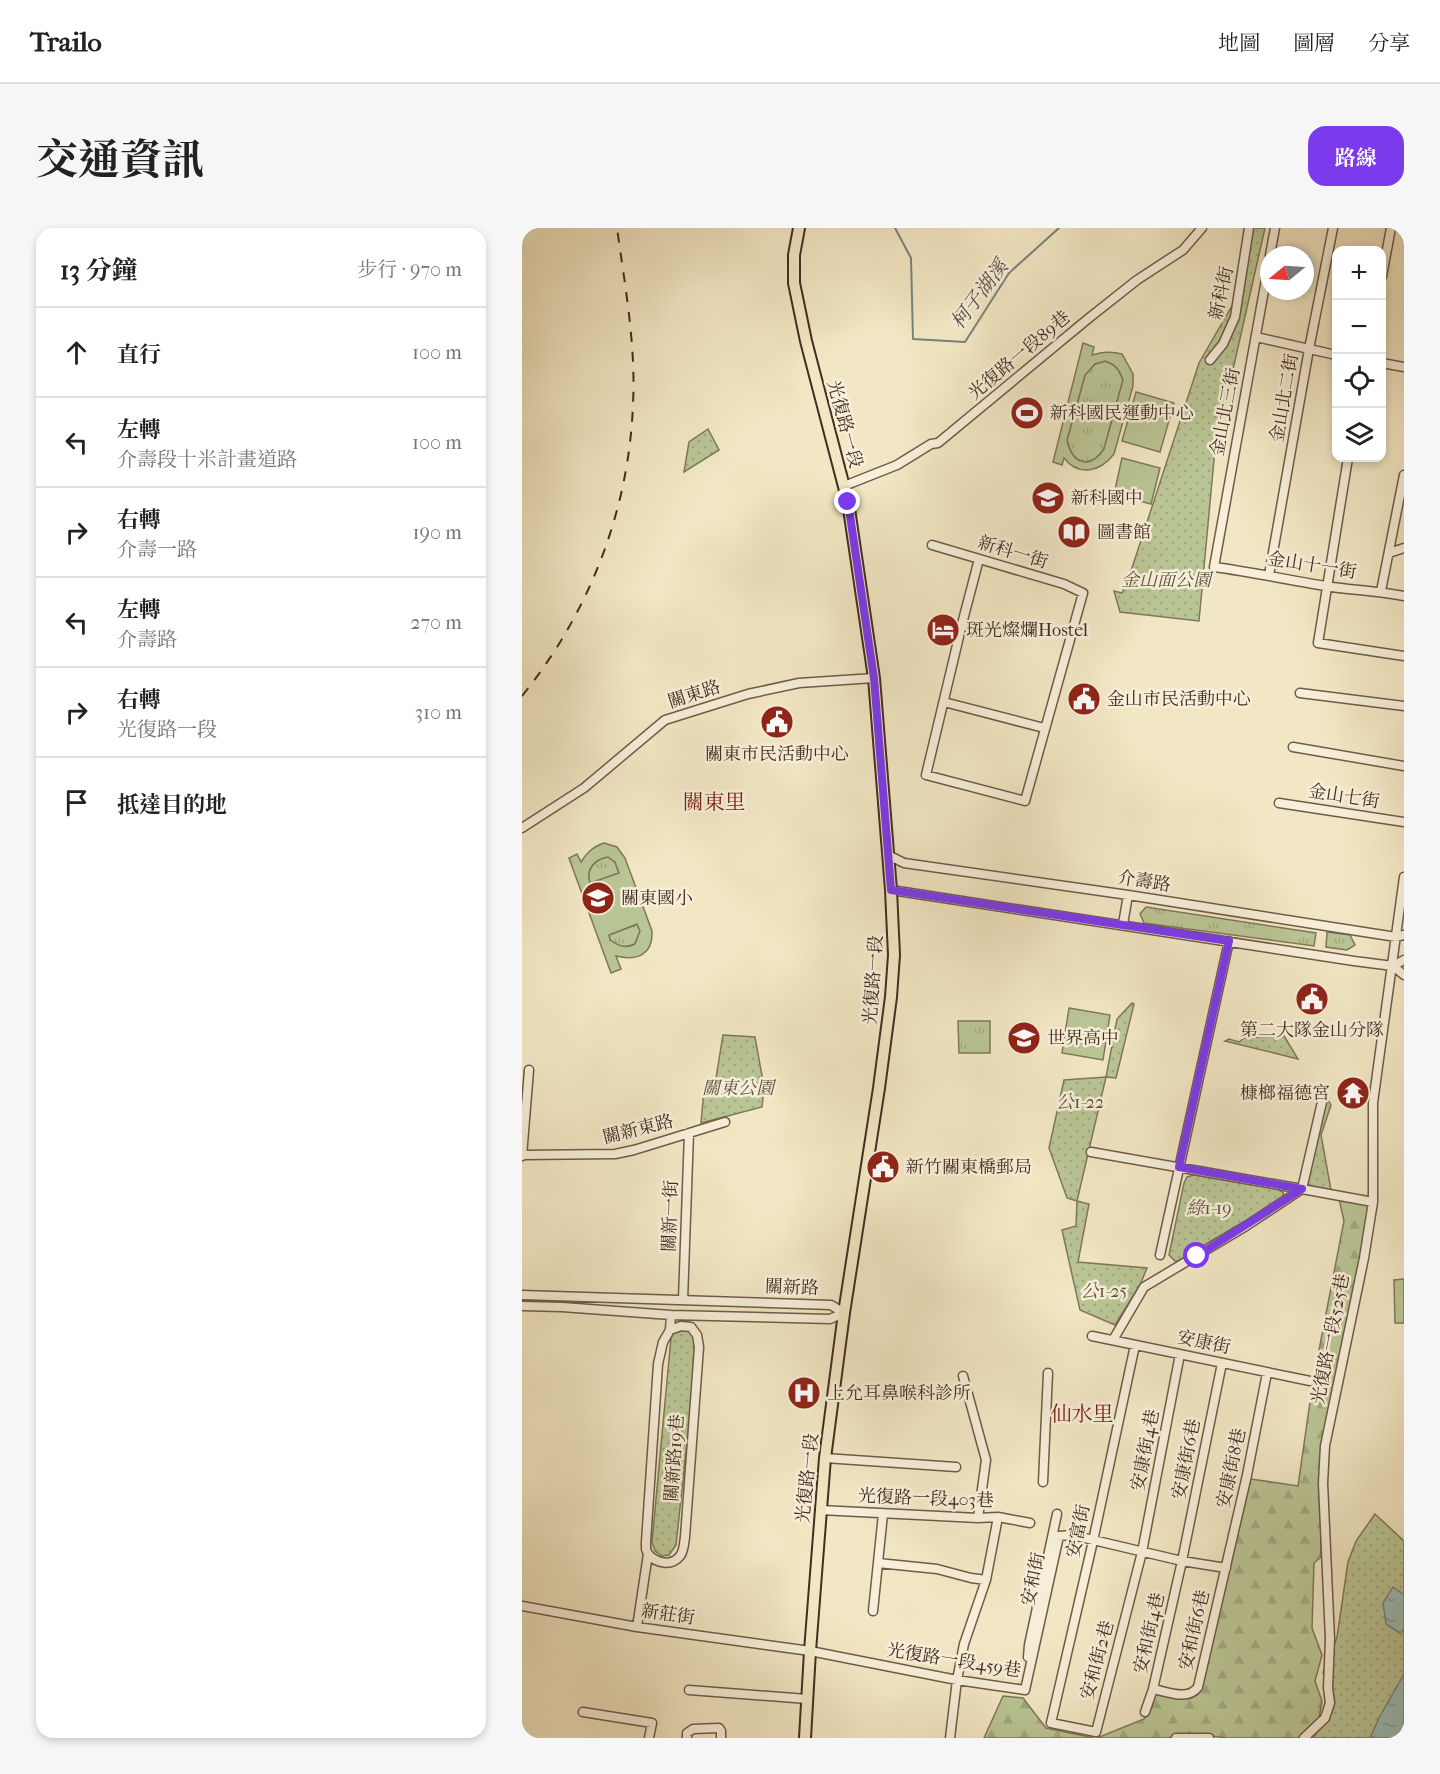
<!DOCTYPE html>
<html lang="zh-TW">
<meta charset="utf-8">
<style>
body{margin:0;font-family:"IM FELL French Canon","Noto Serif TC",serif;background:#f6f6f6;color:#222}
.controls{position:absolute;right:18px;top:18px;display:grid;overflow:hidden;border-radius:12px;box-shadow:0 3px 9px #0003}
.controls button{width:54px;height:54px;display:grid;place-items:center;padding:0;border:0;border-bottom:2px solid #e0e0e0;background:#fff;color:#222;font:30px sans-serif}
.compass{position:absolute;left:738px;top:18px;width:54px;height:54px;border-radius:50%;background:#fff;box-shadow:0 3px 9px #0003;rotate:252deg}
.stop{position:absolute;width:18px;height:18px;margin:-14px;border:4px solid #7c3aed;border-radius:50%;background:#fff}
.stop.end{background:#7c3aed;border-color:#fff;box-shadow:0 2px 6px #0008}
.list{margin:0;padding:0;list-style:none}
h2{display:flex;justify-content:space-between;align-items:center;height:78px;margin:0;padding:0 24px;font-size:26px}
h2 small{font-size:20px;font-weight:400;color:#767676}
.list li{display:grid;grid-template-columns:39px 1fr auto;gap:18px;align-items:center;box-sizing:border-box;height:90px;padding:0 24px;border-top:2px solid #e0e0e0}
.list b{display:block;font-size:22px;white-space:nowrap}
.list p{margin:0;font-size:20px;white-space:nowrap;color:#767676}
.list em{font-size:20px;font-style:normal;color:#767676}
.icon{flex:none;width:33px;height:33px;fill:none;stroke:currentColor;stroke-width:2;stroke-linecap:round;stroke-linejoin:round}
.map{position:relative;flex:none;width:882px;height:1510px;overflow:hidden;border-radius:18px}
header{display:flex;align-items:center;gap:36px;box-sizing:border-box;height:84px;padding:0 30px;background:#fff;border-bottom:2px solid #e0e0e0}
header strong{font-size:28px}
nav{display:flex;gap:33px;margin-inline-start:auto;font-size:21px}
.intro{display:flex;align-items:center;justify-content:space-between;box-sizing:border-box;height:144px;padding:0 36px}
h1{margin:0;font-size:42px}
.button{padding:15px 27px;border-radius:18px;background:#7c3aed;color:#fff;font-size:21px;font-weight:700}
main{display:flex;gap:36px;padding:0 36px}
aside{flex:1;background:#fff;border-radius:18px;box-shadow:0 3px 9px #0003}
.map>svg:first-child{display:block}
.grass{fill:url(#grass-tufts);stroke:#7e785a;stroke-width:1.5}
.forest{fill:url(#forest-firs);stroke:#7e785a;stroke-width:1.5}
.park{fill:url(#park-dots);stroke:#7e785a;stroke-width:1.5}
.garden{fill:#bac595;stroke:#7e785a;stroke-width:1.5;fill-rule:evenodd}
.water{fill:url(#water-ripples);stroke:#78847c;stroke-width:1.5}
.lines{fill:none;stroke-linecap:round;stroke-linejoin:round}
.stream{stroke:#78847c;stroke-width:2}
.minor-casing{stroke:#6f5b49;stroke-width:11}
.major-casing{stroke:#432c20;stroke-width:14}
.minor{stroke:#f7efd9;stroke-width:8}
.major{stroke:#f2e7c4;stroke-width:10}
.rail{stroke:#432c20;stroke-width:2;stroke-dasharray:10 10;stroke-linecap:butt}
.route{stroke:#7c3aed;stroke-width:8}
.labels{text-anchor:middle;stroke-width:5;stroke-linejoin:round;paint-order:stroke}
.street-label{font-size:18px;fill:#432c20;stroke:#f7efd9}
.poi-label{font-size:18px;fill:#432c20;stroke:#f7efd9;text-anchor:start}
.park-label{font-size:18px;font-style:italic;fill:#61523d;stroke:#f7efd9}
.water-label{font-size:20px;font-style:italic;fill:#595146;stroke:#f7efd9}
.quarter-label{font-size:21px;fill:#7a1f14;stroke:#f7efd9}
</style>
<header>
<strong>Trailo</strong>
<nav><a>地圖</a><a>圖層</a><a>分享</a></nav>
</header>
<div class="intro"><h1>交通資訊</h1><a class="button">路線</a></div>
<main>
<aside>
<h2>13 分鐘<small>步行 · 970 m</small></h2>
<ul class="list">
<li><svg class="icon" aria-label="ahead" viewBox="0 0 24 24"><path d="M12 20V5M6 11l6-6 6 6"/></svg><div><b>直行</b></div><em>100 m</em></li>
<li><svg class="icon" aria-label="left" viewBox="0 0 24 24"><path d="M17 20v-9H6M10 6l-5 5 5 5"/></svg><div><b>左轉</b><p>介壽段十米計畫道路</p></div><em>100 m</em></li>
<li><svg class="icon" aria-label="right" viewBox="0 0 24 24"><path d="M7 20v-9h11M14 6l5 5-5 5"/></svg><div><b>右轉</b><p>介壽一路</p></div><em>190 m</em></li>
<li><svg class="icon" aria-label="left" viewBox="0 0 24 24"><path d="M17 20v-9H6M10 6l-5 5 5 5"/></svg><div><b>左轉</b><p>介壽路</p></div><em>270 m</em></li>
<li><svg class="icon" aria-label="right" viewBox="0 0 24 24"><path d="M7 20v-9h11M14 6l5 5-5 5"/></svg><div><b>右轉</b><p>光復路一段</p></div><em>310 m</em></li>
<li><svg class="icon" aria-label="arrive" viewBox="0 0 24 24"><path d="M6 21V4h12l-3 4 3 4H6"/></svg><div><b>抵達目的地</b></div></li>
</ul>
</aside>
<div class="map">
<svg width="882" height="1510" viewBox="0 0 882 1510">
<defs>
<pattern id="grass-tufts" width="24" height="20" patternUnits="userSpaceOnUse" patternTransform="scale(1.5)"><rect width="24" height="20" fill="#bac595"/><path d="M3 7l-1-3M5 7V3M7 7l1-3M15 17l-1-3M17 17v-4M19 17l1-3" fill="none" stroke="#a1a980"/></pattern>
<pattern id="forest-firs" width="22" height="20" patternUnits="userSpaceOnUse" patternTransform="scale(1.5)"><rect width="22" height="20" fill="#bac595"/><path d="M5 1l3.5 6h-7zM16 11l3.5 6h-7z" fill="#a1a980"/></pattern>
<pattern id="park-dots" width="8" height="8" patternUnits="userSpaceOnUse" patternTransform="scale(1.5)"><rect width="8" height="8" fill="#bac595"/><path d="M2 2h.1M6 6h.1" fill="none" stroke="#a1a980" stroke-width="1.8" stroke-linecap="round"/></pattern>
<pattern id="water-ripples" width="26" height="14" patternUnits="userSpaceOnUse" patternTransform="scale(1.5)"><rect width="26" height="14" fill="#9cbfba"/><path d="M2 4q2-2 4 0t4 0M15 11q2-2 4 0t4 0" fill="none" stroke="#819b97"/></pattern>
</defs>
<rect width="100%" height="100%" fill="#f2e7c4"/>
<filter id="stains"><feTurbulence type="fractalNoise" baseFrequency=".00333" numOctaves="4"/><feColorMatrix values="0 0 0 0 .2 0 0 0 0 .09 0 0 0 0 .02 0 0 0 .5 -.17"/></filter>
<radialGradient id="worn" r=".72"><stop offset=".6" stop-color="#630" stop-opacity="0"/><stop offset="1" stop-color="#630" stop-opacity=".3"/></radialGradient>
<!-- grass -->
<path class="grass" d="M583,133C594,137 597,141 601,152L582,221C568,242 550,236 545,212L563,147L573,136Z
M86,629L93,634L97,645L68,656C63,642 73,631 86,629Z
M624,679L794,705L792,718L622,695L618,686Z
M116,696L118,703L113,716C103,721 97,718 88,712L87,707Z
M805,704L828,707L833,717L825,722L804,719Z
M436,793H468V825H437Z"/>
<!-- forest -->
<path class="forest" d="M817,971L848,976L839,1029L813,1157L799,1287V1329L792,1335L790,1400L800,1427L793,1453L800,1473L797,1490L784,1505L776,1510C753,1510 731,1510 708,1510C687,1509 667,1502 646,1510H575L622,1491L629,1481L634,1465C650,1468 668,1476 679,1461L729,1251L776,1258L791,1153L820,1003L822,993Z
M481,1468L501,1470L524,1500L572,1510H462Z"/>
<!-- park -->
<path class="park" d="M724,0H743L693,221L677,393L598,384L592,363L600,365L609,343L677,135L711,76Z
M186,201L197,222L162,244L167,214Z
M610,775L612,776L594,850L584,849L595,791Z
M201,807L233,809L242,859L240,879L179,895L182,862H192Z
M762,808L776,831L703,813L707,811L717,814L722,810Z
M584,849L555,973L545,970L527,920L542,852Z
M804,872H806L809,877L799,907L809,962L788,958L785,953L801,879Z
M672,947L755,961L761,964L762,969L760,971L656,1033H653L647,1027L662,955L665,949Z
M555,973L567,976L556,1034L625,1040L618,1057L593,1097L558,1082L540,1002L554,998Z
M162,1099L174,1103L176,1112L154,1317L147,1327L140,1328L133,1323L130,1314L149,1110L153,1103Z
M853,1286L882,1313V1510H791L806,1488L812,1468L801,1445L815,1409L826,1334L834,1313Z"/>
<!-- garden -->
<path class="garden" d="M561,115L572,119L570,127C581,124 589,123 600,126L611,146V158L592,226C578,244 557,249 542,230L540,237L531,234ZM583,133C594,137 597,141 601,152L582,221C568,242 550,236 545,212L563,147L573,136Z
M614,164L652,175L638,224L600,213Z
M600,230L638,240L629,276L592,266Z
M82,615L95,619L103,630L130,703C131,727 115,733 94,728L99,741L89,745L47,630L55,626L59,634C65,624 71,619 82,615ZM86,629L93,634L97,645L68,655C63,641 73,631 86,629ZM115,696L118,703L113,716C103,721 97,718 88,712L87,707Z
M547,780L588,787L581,832L540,825Z
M882,1051V1095H873L872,1052Z"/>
<!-- water -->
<path class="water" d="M871,1359L882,1367V1402L878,1405L864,1396L861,1375Z
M882,1446V1510H848L857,1490Z"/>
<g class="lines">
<!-- stream -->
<path class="stream" d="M373,0L389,30L391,111L443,114L487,45L537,0"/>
<defs>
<path id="minor" d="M748,27L753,0
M747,35L692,339C730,344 766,352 803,358C829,362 856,363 882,368
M860,48L869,0
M734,109L814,127
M688,132L701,116L713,89L727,0
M860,135L882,139
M826,230L796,415L882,428
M322,258L375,237L409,216L416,215L567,90L615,52L661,22L680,0
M410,317L542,356L561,365L503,573L404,547L440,396L457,331
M867,325L882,320
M747,347L787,121L811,0
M859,363L882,247
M778,465L882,478
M422,474L522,500
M771,519L882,538
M757,575L882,594
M0,600L62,560L143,492L226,466L277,455L352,450
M366,627L382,635L606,667L874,709L882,707
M369,662L832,733L871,738L882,732
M601,696L606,667
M871,738L882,747
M569,924L780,961L800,874
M0,927L93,926L112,922L203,894
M0,928L7,842
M638,1027L707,713
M0,1067L309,1077L322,1085
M161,1072L167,905
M0,1078L40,1079L149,1087L308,1091L322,1085
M570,1108L788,1153
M591,1112L622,1059L724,998L780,961L851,974
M613,1117L571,1313L529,1495L574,1504L620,1324L658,1126
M441,1148L464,1232L456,1290
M303,1230L434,1239
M521,1254L526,1145
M298,1282L456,1290L476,1289L508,1295
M126,1326C134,1335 149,1339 158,1328C162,1323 162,1315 163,1309L177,1119L175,1107L169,1099L159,1098L148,1102
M356,1335L415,1341L449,1350L464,1352
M0,1378L115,1399L288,1423L435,1452L503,1462
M351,1383L361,1286
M115,1399L126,1326L124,1321V1314L136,1136L141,1114L148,1102L149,1087
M506,1429L507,1417L535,1286
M631,1461C646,1464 666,1473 676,1459L725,1247L745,1145
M167,1462L285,1471
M503,1462L537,1308L550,1307L660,1333L704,1340
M61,1484L130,1495L127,1510
M623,1484L631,1461L660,1333L700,1135
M165,1510V1505L171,1501L197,1500L199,1503V1510
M428,1510L435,1452L442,1416L464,1352L476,1289
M654,1510H687
M782,1510L803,1490L808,1475L806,1460L808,1411L801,1255L803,1218L842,1030L851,974V875L882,649"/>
<path id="major" d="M277,0L272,27V55L284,113L326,274L352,450L369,662L372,727L369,769L357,860L322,1085L303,1230L288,1423L283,1510"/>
</defs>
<!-- minor casing -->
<use href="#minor" class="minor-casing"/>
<!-- major casing -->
<use href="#major" class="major-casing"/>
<!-- minor -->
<use href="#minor" class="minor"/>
<!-- major -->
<use href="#major" class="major"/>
<!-- rail -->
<path class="rail" d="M0,468C67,385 107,283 111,176C114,117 103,58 95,0"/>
</g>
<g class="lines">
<!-- route -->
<path class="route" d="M326,274L352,450L369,662L707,713L657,939L780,961L675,1028"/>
</g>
<!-- icons -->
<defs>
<symbol id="stadium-disc" viewBox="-11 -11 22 22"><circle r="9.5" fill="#8f2418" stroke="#f7efd9"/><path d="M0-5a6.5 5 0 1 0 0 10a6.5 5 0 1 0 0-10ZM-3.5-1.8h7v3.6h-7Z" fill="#fff"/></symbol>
<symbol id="school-disc" viewBox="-11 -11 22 22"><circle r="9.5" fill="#8f2418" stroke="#f7efd9"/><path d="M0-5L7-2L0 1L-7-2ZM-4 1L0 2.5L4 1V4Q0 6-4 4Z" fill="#fff"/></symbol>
<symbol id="library-disc" viewBox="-11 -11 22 22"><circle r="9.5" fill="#8f2418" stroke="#f7efd9"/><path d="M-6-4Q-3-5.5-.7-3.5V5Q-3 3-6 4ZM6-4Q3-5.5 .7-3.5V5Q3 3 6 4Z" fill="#fff"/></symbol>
<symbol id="hotel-disc" viewBox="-11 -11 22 22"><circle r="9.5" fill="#8f2418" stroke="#f7efd9"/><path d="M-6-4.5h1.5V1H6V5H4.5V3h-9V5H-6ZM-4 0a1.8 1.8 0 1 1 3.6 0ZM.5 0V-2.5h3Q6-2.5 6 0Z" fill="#fff"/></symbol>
<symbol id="civic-disc" viewBox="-11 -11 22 22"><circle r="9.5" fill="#8f2418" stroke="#f7efd9"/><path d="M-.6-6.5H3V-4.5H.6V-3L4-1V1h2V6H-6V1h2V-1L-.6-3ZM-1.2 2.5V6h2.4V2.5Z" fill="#fff"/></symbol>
<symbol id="temple-disc" viewBox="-11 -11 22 22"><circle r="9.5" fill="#8f2418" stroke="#f7efd9"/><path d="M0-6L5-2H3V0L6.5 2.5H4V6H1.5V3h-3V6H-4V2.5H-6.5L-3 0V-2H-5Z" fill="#fff"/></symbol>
<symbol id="hospital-disc" viewBox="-11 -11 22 22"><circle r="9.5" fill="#8f2418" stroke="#f7efd9"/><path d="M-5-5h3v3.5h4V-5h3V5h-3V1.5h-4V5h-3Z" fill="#fff"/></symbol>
</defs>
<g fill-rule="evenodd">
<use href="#stadium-disc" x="486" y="166" width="38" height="38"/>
<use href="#school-disc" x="507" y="251" width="38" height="38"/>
<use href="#library-disc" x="533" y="285" width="38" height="38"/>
<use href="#hotel-disc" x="402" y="383" width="38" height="38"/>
<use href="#civic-disc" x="543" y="452" width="38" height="38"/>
<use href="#civic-disc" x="236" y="475" width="38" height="38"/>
<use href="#school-disc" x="57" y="651" width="38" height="38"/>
<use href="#civic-disc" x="771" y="752" width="38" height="38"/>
<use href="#school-disc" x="483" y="791" width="38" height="38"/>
<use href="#temple-disc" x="812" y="846" width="38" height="38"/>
<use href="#civic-disc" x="342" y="920" width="38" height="38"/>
<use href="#hospital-disc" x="263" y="1146" width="38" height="38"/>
</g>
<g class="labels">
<!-- street labels -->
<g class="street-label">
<text transform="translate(699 65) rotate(-77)" y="6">新科街</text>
<text transform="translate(497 127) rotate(-40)" y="6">光復路一段89巷</text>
<text transform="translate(762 170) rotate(-80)" y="6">金山北二街</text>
<text transform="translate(703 184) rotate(-79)" y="6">金山北三街</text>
<text transform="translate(323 196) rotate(75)" y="6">光復路一段</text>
<text transform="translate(491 324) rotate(17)" y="6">新科一街</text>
<text transform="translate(790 337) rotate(9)" y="6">金山十一街</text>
<text transform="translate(172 466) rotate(-18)" y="6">關東路</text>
<text transform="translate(822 568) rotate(9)" y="6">金山七街</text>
<text transform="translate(622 653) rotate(9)" y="6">介壽路</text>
<text transform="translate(351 752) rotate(-86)" y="6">光復路一段</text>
<text transform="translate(116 901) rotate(-14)" y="6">關新東路</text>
<text transform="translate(148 988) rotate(-88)" y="6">關新一街</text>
<text transform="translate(270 1059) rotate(2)" y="6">關新路</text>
<text transform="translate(808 1111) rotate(-79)" y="6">光復路一段525巷</text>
<text transform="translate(682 1114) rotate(12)" y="6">安康街</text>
<text transform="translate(623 1222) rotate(-79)" y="6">安康街4巷</text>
<text transform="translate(152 1230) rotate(-86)" y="6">關新路19巷</text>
<text transform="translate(664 1231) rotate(-79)" y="6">安康街6巷</text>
<text transform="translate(709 1240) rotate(-78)" y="6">安康街8巷</text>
<text transform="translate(285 1250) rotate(-84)" y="6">光復路一段</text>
<text transform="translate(404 1270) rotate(2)" y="6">光復路一段403巷</text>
<text transform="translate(556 1303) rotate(-78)" y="6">安富街</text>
<text transform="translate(511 1351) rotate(-78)" y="6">安和街</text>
<text transform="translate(146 1386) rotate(8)" y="6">新莊街</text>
<text transform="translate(672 1402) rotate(-77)" y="6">安和街6巷</text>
<text transform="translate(627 1405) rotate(-77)" y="6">安和街4巷</text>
<text transform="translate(432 1432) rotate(9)" y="6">光復路一段459巷</text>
<text transform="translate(575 1432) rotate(-75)" y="6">安和街2巷</text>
</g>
<!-- poi labels -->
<g class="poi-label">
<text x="528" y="191">新科國民運動中心</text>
<text x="549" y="276">新科國中</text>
<text x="575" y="310">圖書館</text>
<text x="444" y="408">斑光燦爛Hostel</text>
<text x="585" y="477">金山市民活動中心</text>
<text x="255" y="532" text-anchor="middle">關東市民活動中心</text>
<text x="99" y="676">關東國小</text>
<text x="790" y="808" text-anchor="middle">第二大隊金山分隊</text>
<text x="525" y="816">世界高中</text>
<text x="808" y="871" text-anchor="end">槺榔福德宮</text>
<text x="384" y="945">新竹關東橋郵局</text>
<text x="305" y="1171">上允耳鼻喉科診所</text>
</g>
<!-- park labels -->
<g class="park-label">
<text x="644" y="358">金山面公園</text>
<text x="216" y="866">關東公園</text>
<text x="558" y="880">公1-22</text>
<text x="687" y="986">綠1-19</text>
<text x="582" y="1069">公1-25</text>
</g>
<!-- water labels -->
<g class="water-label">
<text transform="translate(457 66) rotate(-53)" y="7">柯子湖溪</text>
</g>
<!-- quarter labels -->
<g class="quarter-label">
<text x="192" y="581">關東里</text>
<text x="560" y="1193">仙水里</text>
</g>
</g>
<rect width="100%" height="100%" filter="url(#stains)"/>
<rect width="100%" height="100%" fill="url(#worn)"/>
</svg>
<div class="controls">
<button>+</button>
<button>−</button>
<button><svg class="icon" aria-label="locate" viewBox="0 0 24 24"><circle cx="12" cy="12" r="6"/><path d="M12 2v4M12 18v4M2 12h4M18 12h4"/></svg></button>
<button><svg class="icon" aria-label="layers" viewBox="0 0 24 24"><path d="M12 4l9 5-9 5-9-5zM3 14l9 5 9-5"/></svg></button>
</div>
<svg class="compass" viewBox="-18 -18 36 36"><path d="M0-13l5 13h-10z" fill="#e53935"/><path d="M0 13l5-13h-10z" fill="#767676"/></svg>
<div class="stop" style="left:675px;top:1028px"></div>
<div class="stop end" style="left:326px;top:274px"></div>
</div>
</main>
